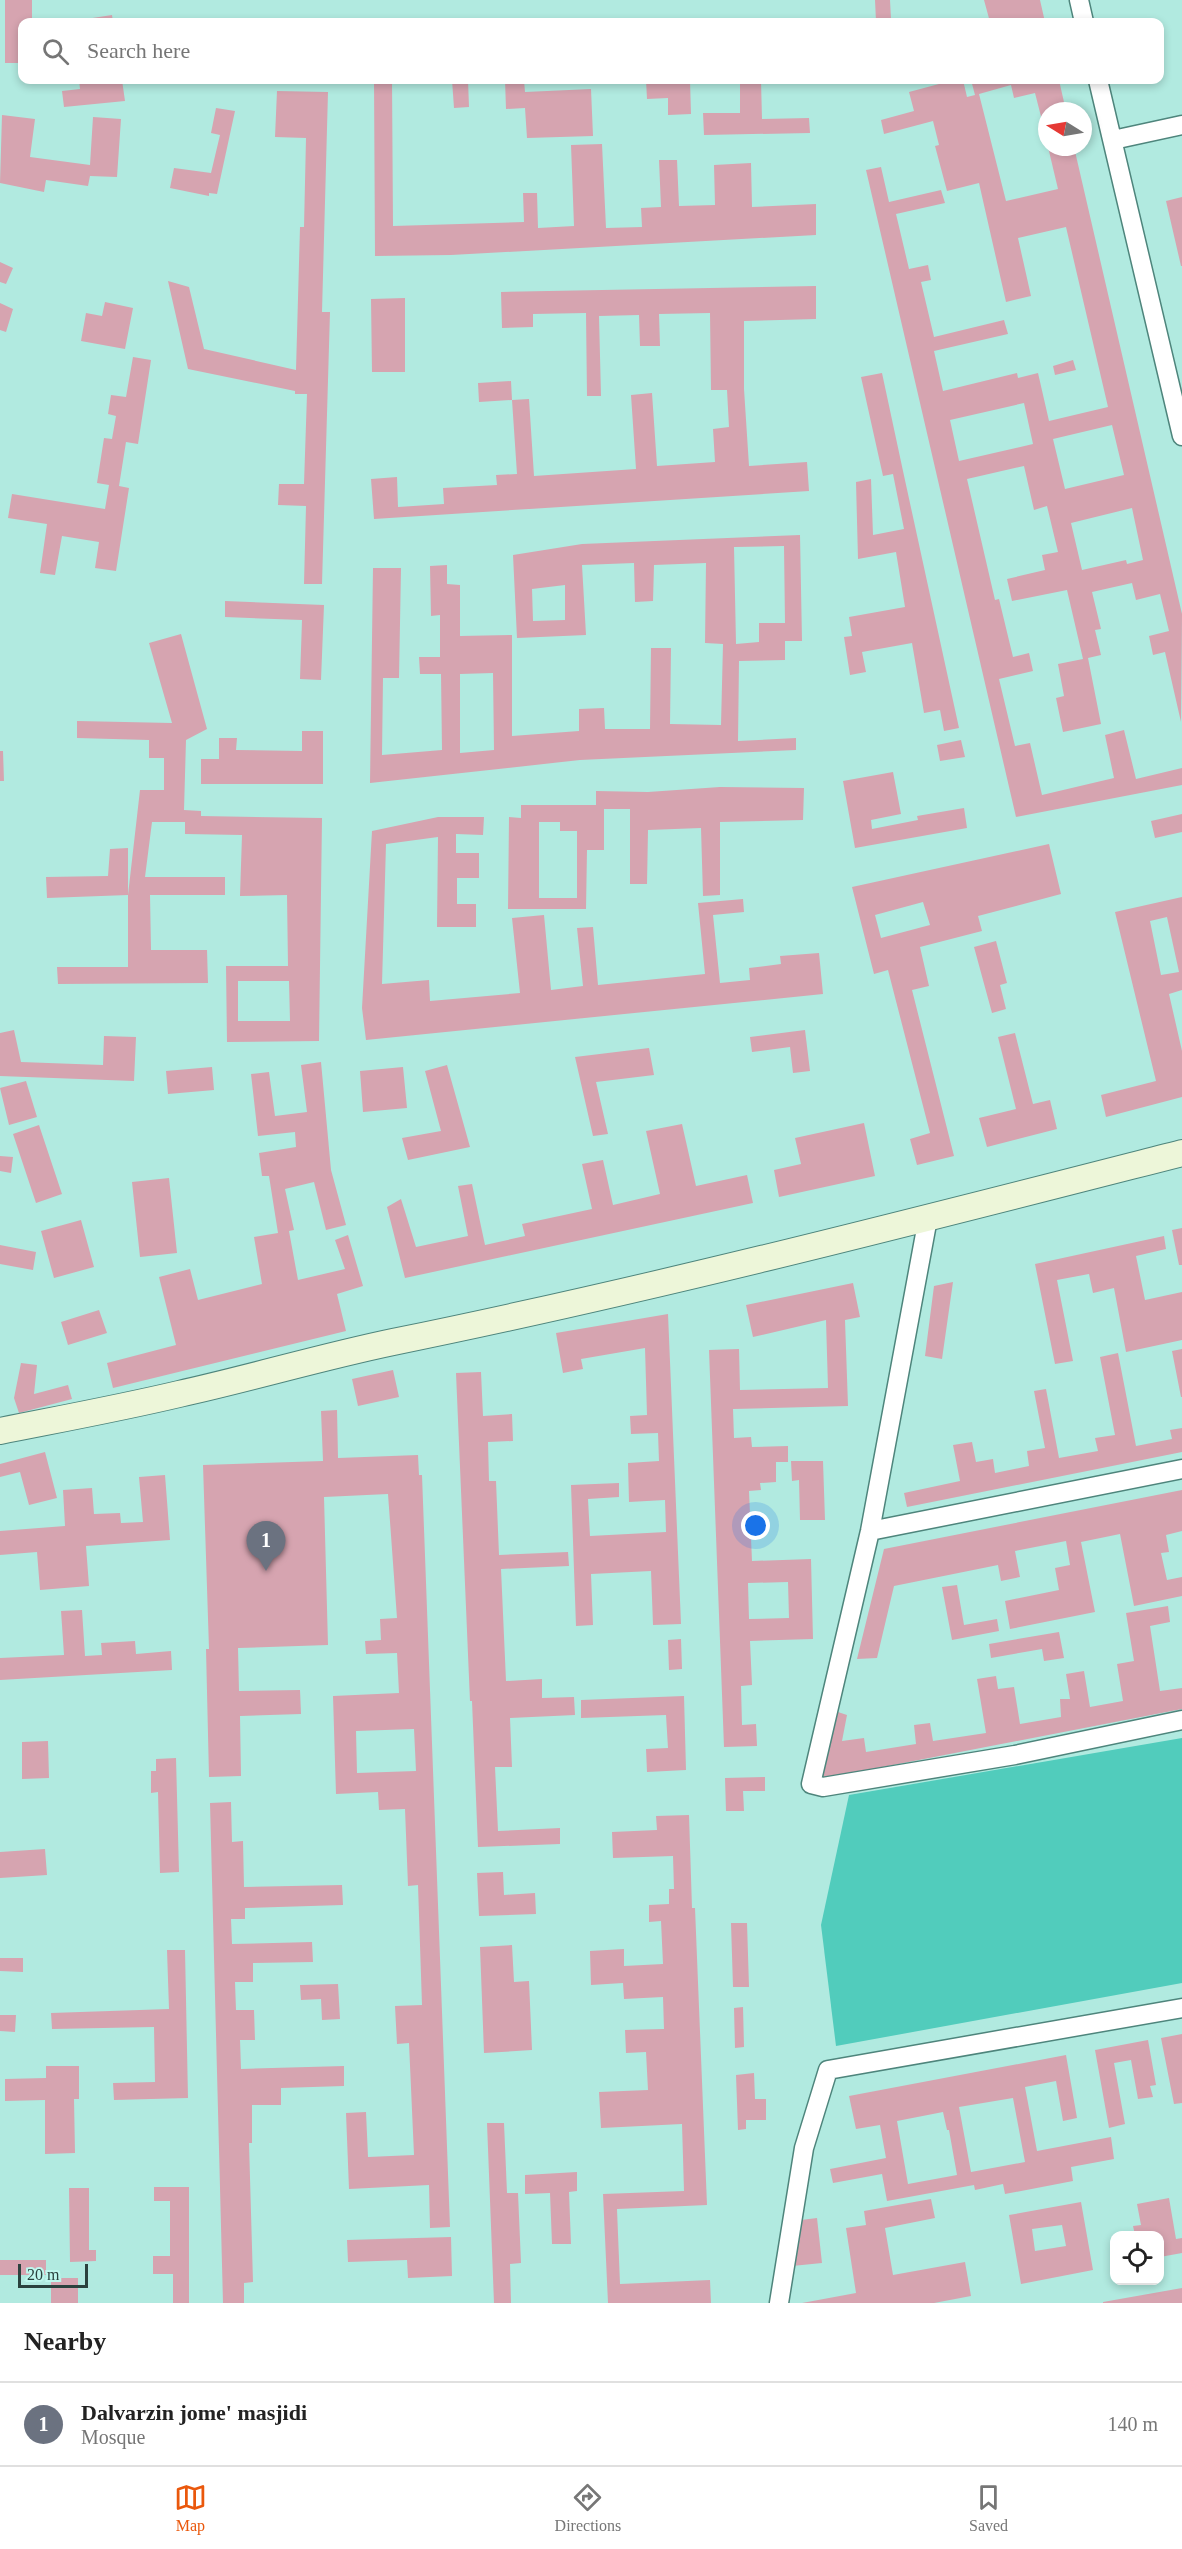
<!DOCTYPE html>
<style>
body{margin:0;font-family:Georgia,serif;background:#f2f2f2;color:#222}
.controls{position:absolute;right:18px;bottom:18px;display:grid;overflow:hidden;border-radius:12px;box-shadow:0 3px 9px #0003}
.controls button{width:54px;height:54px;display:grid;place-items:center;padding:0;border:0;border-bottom:2px solid #e0e0e0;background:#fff;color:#222;font:30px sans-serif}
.compass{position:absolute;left:1038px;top:102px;width:54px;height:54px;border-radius:50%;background:#fff;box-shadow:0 3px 9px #0003;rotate:281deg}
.scale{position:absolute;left:18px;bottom:15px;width:70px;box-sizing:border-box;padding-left:6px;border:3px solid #2a423e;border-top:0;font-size:16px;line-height:21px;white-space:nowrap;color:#2a423e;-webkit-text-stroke:4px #bef7ed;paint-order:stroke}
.you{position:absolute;left:756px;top:1526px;width:21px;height:21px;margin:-15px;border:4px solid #fff;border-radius:50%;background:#1a73e8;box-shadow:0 0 0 9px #1a73e833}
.badge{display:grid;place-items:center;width:39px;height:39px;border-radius:50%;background:#ea580c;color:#fff;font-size:20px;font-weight:700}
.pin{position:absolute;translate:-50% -50px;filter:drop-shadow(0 2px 3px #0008)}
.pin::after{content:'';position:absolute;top:32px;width:21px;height:18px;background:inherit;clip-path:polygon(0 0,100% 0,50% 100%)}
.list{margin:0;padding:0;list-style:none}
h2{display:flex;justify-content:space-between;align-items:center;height:78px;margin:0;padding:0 24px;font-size:26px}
h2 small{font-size:20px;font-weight:400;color:#767676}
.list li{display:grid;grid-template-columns:39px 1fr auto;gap:18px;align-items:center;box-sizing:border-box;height:84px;padding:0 24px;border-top:2px solid #e0e0e0}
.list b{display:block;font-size:22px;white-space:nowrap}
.list p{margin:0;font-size:20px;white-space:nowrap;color:#767676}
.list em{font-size:20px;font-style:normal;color:#767676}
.icon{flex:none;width:33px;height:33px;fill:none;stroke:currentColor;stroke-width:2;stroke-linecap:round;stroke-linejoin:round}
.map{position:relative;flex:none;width:1182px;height:2303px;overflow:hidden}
.search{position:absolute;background:#fff;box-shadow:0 3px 9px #0003;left:18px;right:18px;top:18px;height:66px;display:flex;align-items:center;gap:15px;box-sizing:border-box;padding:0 21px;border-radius:12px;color:#767676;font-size:22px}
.sheet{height:162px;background:#fff}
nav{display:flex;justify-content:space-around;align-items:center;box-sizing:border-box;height:84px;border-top:2px solid #e0e0e0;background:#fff;font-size:16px;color:#767676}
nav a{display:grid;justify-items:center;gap:3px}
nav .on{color:#ea580c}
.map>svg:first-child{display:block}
.green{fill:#51ccbc}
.building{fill:#d6a4b0;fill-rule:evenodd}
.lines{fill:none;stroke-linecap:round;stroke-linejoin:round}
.street-casing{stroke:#4e857c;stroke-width:21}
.secondary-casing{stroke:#4e857c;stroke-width:28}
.street{stroke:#fff;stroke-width:18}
.secondary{stroke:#edf6d9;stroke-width:26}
</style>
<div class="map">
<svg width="1182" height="2303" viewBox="0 0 1182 2303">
<rect width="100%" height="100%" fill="#b1eae0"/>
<!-- green -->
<path class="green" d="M1182,1738V1983L836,2046L821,1925L849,1795Z"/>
<!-- building -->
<path class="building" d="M5,0H32V22H22V63H5Z
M875,0H890L891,19L876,21Z
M984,0H1040L1045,22H990Z
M112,15L113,22H86V19Z
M79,80H122L125,101L64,107L62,91L80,89Z
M374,80H392L393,226L524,222L523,193H537L538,228L574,226L571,145L602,144L606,228L642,227L641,208L661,207L659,160H677L679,206L715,205L714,165L751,163L752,207L816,204V235L451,255L375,256Z
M452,80H468L469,107L454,108Z
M505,80H524L525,92L591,89L593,136L527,138L525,108L506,109Z
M646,80H690L691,114L668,115V98L647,99Z
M740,80H761L762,119L809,118L810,133L704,135L703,113H740Z
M954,80H963L967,97L975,95L971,80H1059L1066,111H1047V140L1035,93L1014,98L1011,85L979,94L1006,201L1058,189L1048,147H1074L1182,614L1181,722L1165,652L1153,655L1149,636L1169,631L1160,594L1136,600L1132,583L1092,592L1101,629L1095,630L1101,655L1088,658L1101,724L1063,732L1056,698L1064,696L1058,664L1083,659L1067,590L1012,601L1007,579L1045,570L1042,555L1058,552L1047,506L1034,510L1024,466L967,479L995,600L999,599L1013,657L1029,653L1033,671L999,679L1015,746L1030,743L1042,795L1114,778L1105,735L1124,730L1136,779L1182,768V785L1016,817L866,170L881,167L889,202L941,190L945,203L896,214L909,269L928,265L931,280L921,282L934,337L1004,320L1008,334L934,351L943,391L1017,373L1018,378L1038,373L1049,421L1108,407L1066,227L1018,238L1031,296L1006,302L979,183L947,191L935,146L939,145L933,121L884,134L881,120L914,111L909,92ZM1024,403L1033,444L959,461L950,420ZM1112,425L1124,475L1065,489L1053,439ZM1132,508L1143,560L1127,564L1126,560L1082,570L1071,523Z
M277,91L328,92L322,312H330L322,584H304L306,506L278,505L279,484H304L307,394H295V391L188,369L168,281L189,287L204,349L296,370L300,227H304L306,138L275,137Z
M216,108L235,111L217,194L209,193V196L170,188L174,168L211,173L220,135L211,133Z
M2,115L35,119L30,157L90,165L93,117L121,119L117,177L90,176L88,186L46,180L44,192L0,183Z
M1182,197V266H1181L1166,201Z
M0,262L13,268L6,284L0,282Z
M816,286V319L744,321V389L749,466L807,462L809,491L374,519L371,479L397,477L398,507L444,504L443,488L497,485L496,475L517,474L512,400L529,399L534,476L636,469L631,395L652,393L657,466L715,462L713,429L729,427L727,390H711L710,313L659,314L660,346H640L639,315L599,316L601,396H587L586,313L533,314V327L502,328L501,292Z
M405,298V372H372L371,299Z
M105,302L133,308L125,349L81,341L86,313L102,316Z
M0,303L13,309L6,332L0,330Z
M133,357L151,360L138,444L126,442L119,486L129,488L116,571L95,568L99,542L62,536L55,575L40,573L47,524L8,518L12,494L105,509L109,485L97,483L104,438L112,439L116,416L108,414L111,395L126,397Z
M1073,360L1076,370L1055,375L1053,366Z
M882,373L903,471L959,728L944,731L940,710L924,713L912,643L862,652L866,672L850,675L844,637L852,636L849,617L905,607L896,552L858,559L856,482L871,479L873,535L904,529L893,474L883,476L861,377Z
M511,381L512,400L479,402L478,383Z
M800,535L802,641H785V660L739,661L738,741L796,738V750L580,760L370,783L373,568H401L399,678H383L382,755L442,750L441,674H420L419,657H440V615L431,616L430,566L447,565V584L460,585V636L512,635V736L579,731V709L604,708L605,729H650L651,648H671L670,724L721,725L723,644L705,643L706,563L654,565L653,601L635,602L634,563L582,565L586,635L517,638L513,555L582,544ZM784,546L785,623H759V642L736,644L734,547ZM565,585V620L533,621L532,589ZM493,673L494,750L460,753V674Z
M225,601L324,605L321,680L300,679L302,620L225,617Z
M181,634L207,729L186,740L184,810L201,811V816L322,818L319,1041L227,1042L226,966H288L287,895L240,896L242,835L185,834V822H152L145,877H225V895H150L151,950H207L208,983L58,984L57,967H128V895L47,898L46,877L108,876L110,849L128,848V895L140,790H164V758H149V740L77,738V721L172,723L149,643ZM238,981H289L290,1021H238Z
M302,731H323V784H201V759H219V738H237L236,750L302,751Z
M961,740L965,757L940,761L937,745Z
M0,751H3L4,781H0Z
M893,772L901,814L871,820L872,829L918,820L917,816L964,808L967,828L855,848L843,781Z
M720,787L804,788L803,820L720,822V895L703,896L701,828L648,830L647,884H630V809H604V850H587L586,909H508L509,817L521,818V805H596V791L648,792ZM539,822H560V831H577V898H539Z
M1182,814V832L1155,838L1151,821Z
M438,817H484L483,835L456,834V853H479V878H457V904H476V927H437L438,837L386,844L382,984L429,980L430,1001L520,993L512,918L544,915L551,990L583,986L577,928L593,927L598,985L705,974L698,903L743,899L744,912L713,915L720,983L750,980L749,968L781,964L780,956L819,953L823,994L366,1040L362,1008L372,831Z
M1049,844L1061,894L978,916L982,931L920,947L929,986L912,990L954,1156L917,1165L910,1139L930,1133L888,970L874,974L852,887ZM923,902L930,925L881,938L875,915Z
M1182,897V990L1169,994L1182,1051V1097L1106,1117L1101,1095L1156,1081L1115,912ZM1167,917L1179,972L1161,975L1150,921Z
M996,941L1007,983L1000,985L1006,1009L992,1013L974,947Z
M14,1030L21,1062L103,1065L104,1036L136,1037L134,1081L0,1076V1033Z
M805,1030L810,1071L793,1073L790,1047L752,1052L750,1037Z
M1015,1033L1033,1104L1050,1100L1057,1129L987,1147L979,1118L1016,1109L998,1037Z
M649,1048L654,1075L596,1082L608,1134L593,1136L575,1057Z
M321,1062L331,1170L346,1225L326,1230L314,1182L285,1189L294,1230L289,1231L298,1280L345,1269L335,1240L348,1235L363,1286L337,1294L346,1331L113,1388L107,1363L176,1345L159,1277L190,1269L198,1300L262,1284L254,1237L278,1233L269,1176H262L259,1153L296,1147L295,1132L258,1136L251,1074L269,1072L275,1116L307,1112L301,1065Z
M447,1065L470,1147L408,1160L402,1138L441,1131L425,1071Z
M212,1067L214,1090L168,1094L166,1071Z
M403,1067L407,1108L363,1112L360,1071Z
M26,1081L37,1117L9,1125L0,1088Z
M864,1123L875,1176L779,1197L774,1170L801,1164L795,1138Z
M682,1124L696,1186L747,1175L753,1203L405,1278L387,1207L401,1199L416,1247L468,1236L458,1186L472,1184L485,1245L525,1236L522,1224L592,1209L582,1164L603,1160L613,1205L660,1194L646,1131Z
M39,1125L62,1194L36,1203L13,1134Z
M0,1156L13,1157L11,1173L0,1171Z
M169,1178L177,1253L140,1257L132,1182Z
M81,1220L94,1267L54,1278L41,1231Z
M1182,1228V1265H1179L1172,1230Z
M1164,1236L1166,1249L1136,1256L1145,1300L1182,1292V1340L1126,1352L1114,1288L1093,1293L1089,1274L1057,1280L1073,1361L1055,1364L1035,1264Z
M0,1245L36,1252L33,1270L0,1264Z
M953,1282L942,1359L925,1356L934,1286Z
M853,1283L860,1317L845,1320L848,1406L733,1409L734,1438L751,1437L752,1447L788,1446V1462H776V1482L760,1483L761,1490L749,1491L752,1561L811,1559L813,1639L750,1641L752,1685L741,1686L742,1725L756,1724L757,1746L724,1747L709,1350L739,1349L740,1390L828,1388L826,1320L753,1337L746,1305ZM788,1582L789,1618L749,1619L748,1583Z
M99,1310L107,1333L68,1345L61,1322Z
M668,1314L681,1624L653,1625L651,1571L591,1574L593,1625L576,1626L571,1485L619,1483V1497L588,1499L590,1536L666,1532L665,1500L629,1502L628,1463L659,1461L658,1433L631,1434L630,1416L647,1415L645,1348L581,1359L583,1369L563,1373L556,1333Z
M1182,1349V1397H1181L1172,1351Z
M1118,1353L1136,1446L1172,1439L1170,1430L1182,1428V1452L907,1507L904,1493L960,1481L953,1445L972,1442L976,1462L993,1459L995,1473L1029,1466L1027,1451L1045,1448L1034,1391L1046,1389L1059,1458L1098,1451L1095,1438L1115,1435L1100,1357Z
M21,1363L37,1365L34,1394L68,1385L72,1399L19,1413L14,1398Z
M393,1370L399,1397L358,1406L352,1379Z
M481,1372L483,1416L512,1414L513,1441L488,1442L489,1481H496L499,1555L568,1552L569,1566L501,1569L506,1681L542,1679V1698L574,1697L575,1715L510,1718L512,1767H495L498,1831L560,1828V1844L478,1847L472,1701H470L456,1373Z
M337,1410L338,1458L418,1455L419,1475H422L450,2227L430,2228L429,2185L349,2189L346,2113L366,2112L368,2157L414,2155L409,2043L397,2044L395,2006L422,2005L418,1885L408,1886L405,1809L379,1810L378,1792L336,1794L333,1696L399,1693L397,1653L366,1654L365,1641L381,1640L380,1619L397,1618L388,1494L324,1497L328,1645L238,1648L239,1691L300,1690L301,1714L240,1716L241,1776L209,1777L206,1649H209L203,1465L323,1461L321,1411ZM414,1729L416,1771L357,1773L356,1731Z
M45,1452L57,1498L29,1505L20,1472L0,1477V1464Z
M791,1461H823L825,1520H800L799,1480L792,1481Z
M165,1475L170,1540L86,1546L89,1586L40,1590L37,1552L0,1555V1531L65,1526L63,1490L92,1488L94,1514L120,1513L121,1523L143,1522L139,1477Z
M1182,1490V1531L1166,1535L1169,1552L1161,1553L1167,1580L1182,1577V1596L1134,1606L1120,1534L1081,1542L1095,1612L1010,1629L1005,1601L1059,1590L1055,1568L1070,1565L1066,1541L1015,1551L1020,1577L1001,1581L998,1565L894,1586L877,1658L857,1659L884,1549Z
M957,1585L964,1625L997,1619L999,1631L952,1640L942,1587Z
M1168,1606L1170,1622L1150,1626L1160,1691L1182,1688V1709L821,1779L838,1712L847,1715L842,1741L864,1738L866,1752L916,1744L914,1725L930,1723L933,1741L986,1733L977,1679L996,1676L998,1689L1014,1687L1020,1724L1061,1717L1060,1699H1070L1066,1674L1084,1671L1090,1707L1123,1701L1117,1664L1134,1661L1126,1613Z
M82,1610L85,1656L102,1655L101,1643L135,1641L136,1654L171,1651L172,1670L0,1680V1658L64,1655L61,1611Z
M1059,1632L1064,1658L1044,1661L1042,1649L991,1658L989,1644Z
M681,1639L682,1669L669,1670L668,1640Z
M684,1696L686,1770L647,1772L646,1749L668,1748L666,1715L581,1718V1700Z
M48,1741L49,1778L22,1779V1742Z
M176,1758L179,1872L160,1873L158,1792L151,1793V1771H156V1759Z
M765,1777V1791H743L744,1811H726L725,1778Z
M231,1802L232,1842L243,1841L244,1887L342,1885L343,1905L245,1908V1919H231L232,1944L312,1942L313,1962L253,1963V1982H235L236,2010H254L255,2040H240L241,2069L344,2066V2086L281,2088V2105H252V2143H249L253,2282L244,2283V2303H223L210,1803Z
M689,1815L692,1908H695L707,2205L617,2209L620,2284L710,2280L711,2303H608L603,2194L684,2191L682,2124L601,2128L599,2092L648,2090L646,2052L626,2053L625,2030L664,2029L663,1997L624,1999L623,1983L591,1985L590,1951L624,1949V1966L663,1964L661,1921L649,1922V1905L669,1904V1889H674L673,1856L613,1858L612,1832L657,1830L656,1816Z
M45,1849L47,1875L0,1878V1852Z
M503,1872L504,1895L535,1893L536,1914L479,1916L477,1873Z
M731,1923H747L749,1987H733Z
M512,1945L514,1982L529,1981L532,2050L484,2053L480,1947Z
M167,1950H185L188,2098L114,2100L113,2083L155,2082L154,2027L52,2029L51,2013L169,2009Z
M0,1958H23V1972L0,1971Z
M338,1984L340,2019L322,2020L321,1999L301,2000L300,1985Z
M743,2007L744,2047L735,2048L734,2008Z
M0,2015H16L15,2032L0,2031Z
M1182,2034V2103L1174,2104L1161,2038Z
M1148,2040L1156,2085L1150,2086L1153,2097L1138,2099L1131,2060L1114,2063L1125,2124L1109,2128L1095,2050Z
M1066,2055L1077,2118L1063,2121L1056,2081L1025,2087L1037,2151L1111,2137L1114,2159L1071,2167L1073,2181L1005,2194L1003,2184L975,2190L974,2185L887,2201L882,2174L833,2183L830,2169L886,2158L880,2125L856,2129L849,2096ZM1013,2098L1025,2162L971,2172L959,2107ZM943,2112L947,2130H949L957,2175L908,2184L897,2121Z
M46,2066H79V2099H74L75,2153L45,2154V2100L5,2101V2079L46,2078Z
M754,2073L755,2099H766V2120H746V2129L738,2130L736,2075Z
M487,2123H504L507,2193H518L521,2263L510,2264L511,2303H494Z
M577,2172V2191L569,2192L571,2244H552L550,2193L525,2194V2175Z
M154,2187H189V2303H173V2274H153V2256H170V2201H154Z
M69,2188H89V2250H96V2261L70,2262Z
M1169,2198L1176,2239L1182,2238V2253L1160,2257V2235H1135L1133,2226L1141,2225L1137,2204Z
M931,2199L935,2218L885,2228L893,2275L965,2262L971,2296L934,2303H802L856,2293L846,2228L866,2225L864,2211Z
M1081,2202L1093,2270L1021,2284L1009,2215ZM1062,2225L1066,2246L1035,2251L1032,2229Z
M817,2218L822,2263L792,2266L801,2220Z
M451,2237L452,2276L408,2278L407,2260L348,2262L347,2240Z
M0,2260H46V2275H0Z
M51,2278H78V2303H51Z
M1182,2288V2303H1103V2302Z"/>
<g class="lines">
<defs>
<path id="street" d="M1079,0L1084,22
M1098,80L1182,436
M1113,140L1182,125
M928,1218L870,1531L811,1784L823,1787L1015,1755L1182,1720
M870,1531L1182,1469
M779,2303L804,2148L828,2070L1182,2008"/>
<path id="secondary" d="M0,1431C60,1419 120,1408 179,1394C251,1378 321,1357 393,1342C658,1288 920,1220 1182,1153"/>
</defs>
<!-- street casing -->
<use href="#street" class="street-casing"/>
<!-- secondary casing -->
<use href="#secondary" class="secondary-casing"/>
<!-- street -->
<use href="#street" class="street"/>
<!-- secondary -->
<use href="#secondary" class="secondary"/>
</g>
</svg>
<div class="controls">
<button><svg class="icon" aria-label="locate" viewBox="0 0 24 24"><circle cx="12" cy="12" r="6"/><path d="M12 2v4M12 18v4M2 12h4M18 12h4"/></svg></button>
</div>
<svg class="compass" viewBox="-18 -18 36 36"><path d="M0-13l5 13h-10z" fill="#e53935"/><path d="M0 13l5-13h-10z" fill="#767676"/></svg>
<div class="scale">20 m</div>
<div class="you"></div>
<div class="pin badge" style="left:266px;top:1571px;background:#6b7280">1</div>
<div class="search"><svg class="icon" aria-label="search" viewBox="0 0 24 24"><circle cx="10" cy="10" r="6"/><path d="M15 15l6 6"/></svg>Search here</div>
</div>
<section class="sheet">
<h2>Nearby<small></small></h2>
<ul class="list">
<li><span class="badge" style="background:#6b7280">1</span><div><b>Dalvarzin jome' masjidi</b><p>Mosque</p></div><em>140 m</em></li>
</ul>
</section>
<nav>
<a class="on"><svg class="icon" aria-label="map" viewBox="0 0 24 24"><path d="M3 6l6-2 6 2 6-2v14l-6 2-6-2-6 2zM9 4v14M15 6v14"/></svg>Map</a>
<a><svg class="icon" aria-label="directions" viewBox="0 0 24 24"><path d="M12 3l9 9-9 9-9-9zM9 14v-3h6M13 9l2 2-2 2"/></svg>Directions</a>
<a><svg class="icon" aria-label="saved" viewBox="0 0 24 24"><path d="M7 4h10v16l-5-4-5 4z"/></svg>Saved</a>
</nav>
